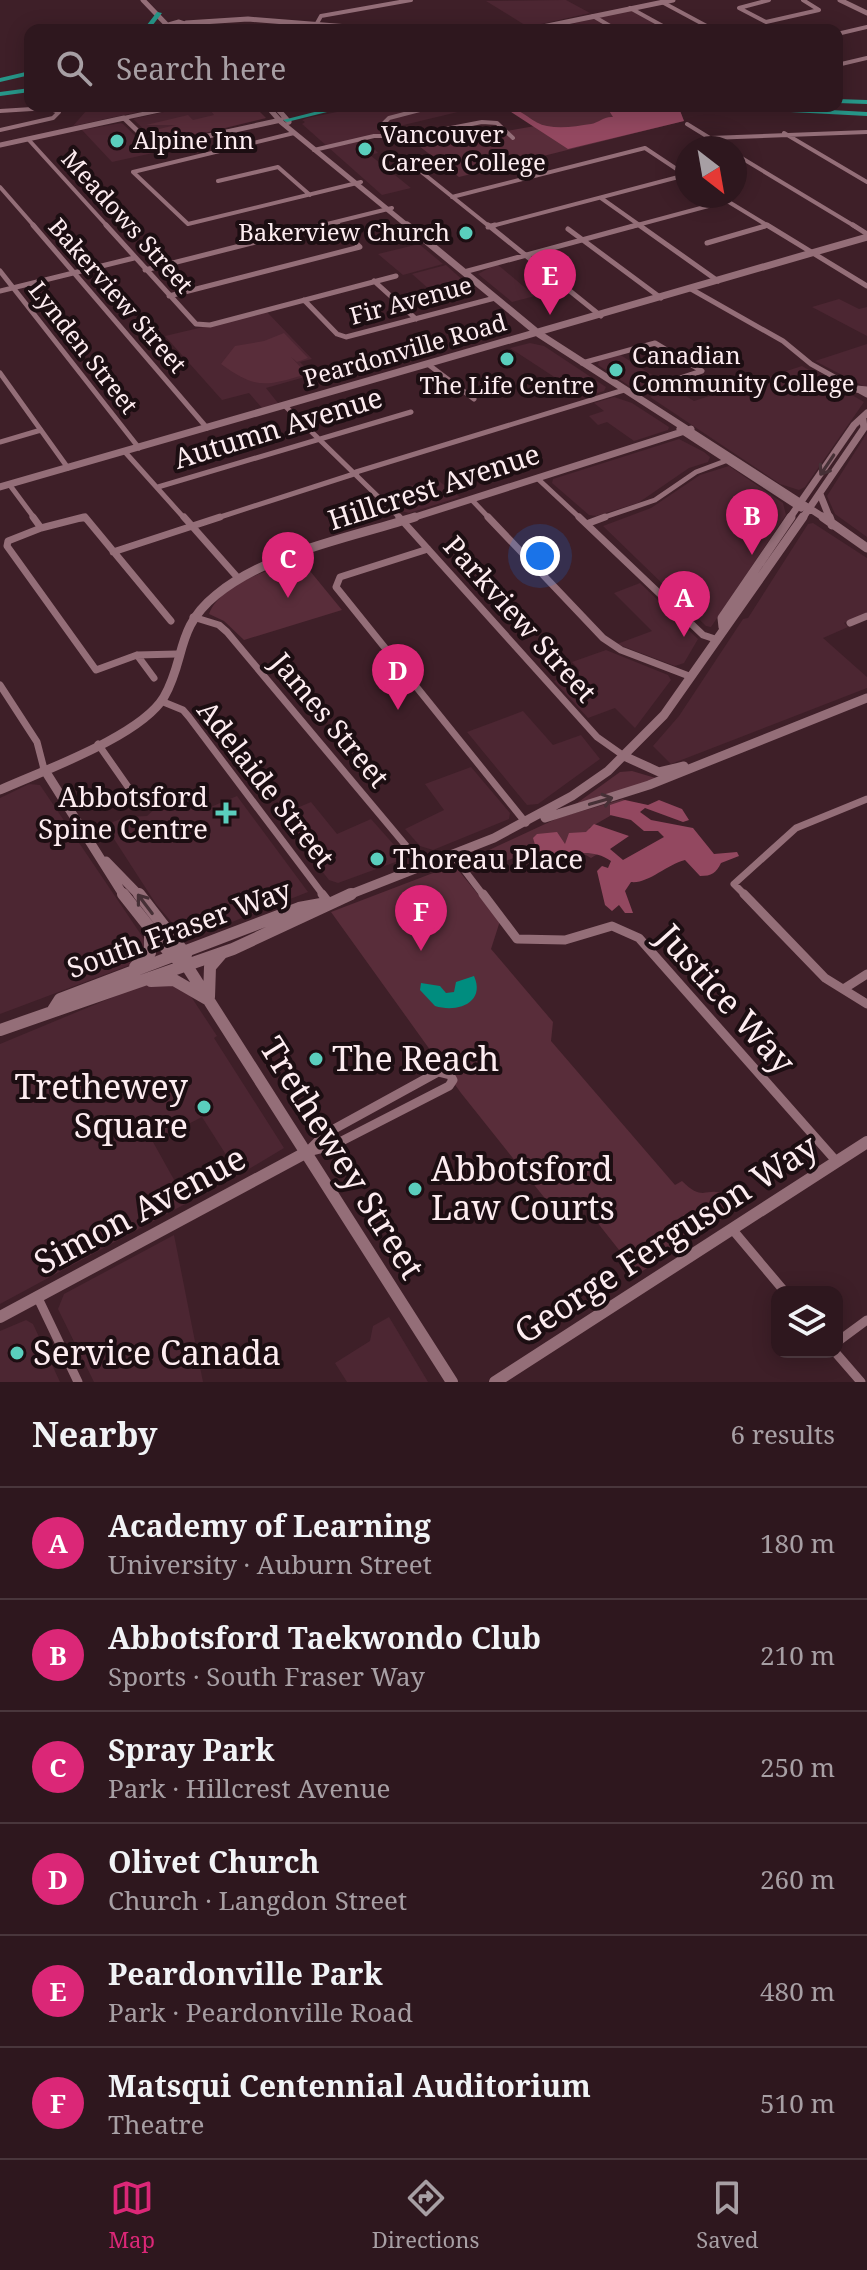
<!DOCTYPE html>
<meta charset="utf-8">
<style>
body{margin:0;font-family:"Noto Serif",serif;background:#3a242b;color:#f1f3f6}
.controls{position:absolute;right:24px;bottom:24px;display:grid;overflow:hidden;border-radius:16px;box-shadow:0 4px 20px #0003}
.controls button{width:72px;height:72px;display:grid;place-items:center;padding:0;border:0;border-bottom:2px solid #49363c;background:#2e171e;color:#f1f3f6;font:40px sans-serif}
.compass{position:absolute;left:675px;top:136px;width:72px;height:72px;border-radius:50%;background:#2e171e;box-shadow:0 4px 20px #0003;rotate:149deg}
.you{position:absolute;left:540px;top:556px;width:28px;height:28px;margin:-20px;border:6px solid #fff;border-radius:50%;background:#1a73e8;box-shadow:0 0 0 12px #1a73e833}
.badge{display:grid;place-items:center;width:52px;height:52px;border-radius:50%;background:#db2777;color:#fff;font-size:26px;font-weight:700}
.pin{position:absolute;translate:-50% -66px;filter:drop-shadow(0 2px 4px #0008)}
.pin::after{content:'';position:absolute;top:42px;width:28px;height:24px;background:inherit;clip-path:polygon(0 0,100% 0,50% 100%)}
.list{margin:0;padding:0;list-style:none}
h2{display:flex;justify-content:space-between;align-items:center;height:104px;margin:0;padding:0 32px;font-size:34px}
h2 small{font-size:26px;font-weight:400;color:#a79fa4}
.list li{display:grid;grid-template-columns:52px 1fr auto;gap:24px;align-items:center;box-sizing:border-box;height:112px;padding:0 32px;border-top:2px solid #49363c}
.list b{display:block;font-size:30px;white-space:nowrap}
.list p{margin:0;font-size:26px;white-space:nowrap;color:#a79fa4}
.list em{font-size:26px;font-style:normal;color:#a79fa4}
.icon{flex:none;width:44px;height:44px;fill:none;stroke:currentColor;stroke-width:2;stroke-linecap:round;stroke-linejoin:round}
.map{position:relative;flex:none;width:867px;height:1382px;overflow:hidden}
.search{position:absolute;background:#2e171e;box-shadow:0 4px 20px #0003;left:24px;right:24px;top:24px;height:88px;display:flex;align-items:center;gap:20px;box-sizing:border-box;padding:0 28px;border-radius:16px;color:#a79fa4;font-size:30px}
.sheet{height:776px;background:#2e171e}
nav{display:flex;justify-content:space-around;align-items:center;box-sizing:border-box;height:112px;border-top:2px solid #49363c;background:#2e171e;font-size:22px;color:#a79fa4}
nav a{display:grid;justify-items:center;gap:4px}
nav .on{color:#db2777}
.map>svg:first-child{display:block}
.built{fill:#4c2632}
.green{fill:#592d3a}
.forest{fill:#934860}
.water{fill:#008d7f}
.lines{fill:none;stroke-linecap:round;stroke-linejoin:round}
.street-far3{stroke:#946e78;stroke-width:4}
.street-far2{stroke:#946e78;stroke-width:5}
.street-far1{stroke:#946e78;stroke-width:7}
.street{stroke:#946e78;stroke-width:9}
.secondary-far3{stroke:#946e78;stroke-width:5}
.secondary-far2{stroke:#946e78;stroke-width:7}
.secondary-far1{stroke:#946e78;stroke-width:9}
.secondary{stroke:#946e78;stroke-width:12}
.highway{fill:#279789;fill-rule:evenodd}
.oneway{stroke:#463036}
.poi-dot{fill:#5acebd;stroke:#1c0e12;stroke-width:3}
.labels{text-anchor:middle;stroke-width:8;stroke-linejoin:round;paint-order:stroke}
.far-poi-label{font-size:24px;fill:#fdecf0;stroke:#1c0e12;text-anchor:start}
.far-street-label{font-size:24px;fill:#fdecf0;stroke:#1c0e12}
.street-label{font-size:28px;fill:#fdecf0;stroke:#1c0e12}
.poi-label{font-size:28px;fill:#fdecf0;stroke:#1c0e12;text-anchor:end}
.near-street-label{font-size:34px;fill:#fdecf0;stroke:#1c0e12}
.near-poi-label{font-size:34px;fill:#fdecf0;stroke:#1c0e12;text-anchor:start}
</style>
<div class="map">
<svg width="867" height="1382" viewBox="0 0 867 1382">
<rect width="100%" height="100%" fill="#3e1f28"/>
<!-- built -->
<path class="built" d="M566,0L590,13L528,27L486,1Z
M636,9L675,30H545L562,26Z
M85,106H166L73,126L86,111Z
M190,106H254L266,118L155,140L133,119Z
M367,106H483L391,128V133L371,135L367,141L378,153L370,155L411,188L382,195L302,124L305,122L302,120L307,118Z
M121,123L123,124L153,153L112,162L82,130Z
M419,244L443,264L403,275L378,254Z
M497,264L535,296L512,302L478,274Z
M446,265L467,284L475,290L439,298L412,274Z
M839,299L859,309L867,307V336L812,307Z
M267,312L312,359L300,362L312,375L266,388L278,403L262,408L249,393L222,400L165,336Z
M530,343L544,346L606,387L604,391L585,397L510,348Z
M867,344V388L815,361Z
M619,354L665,383L637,391L598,365L599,361Z
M802,366L864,402L805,487L799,490L780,484L650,397L667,384L694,401Z
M614,397L632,403L669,427L668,430L634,441L607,422L598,425L589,416L604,411L594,403Z
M867,433V537L835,514L827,496Z
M679,439L704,452L710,457L708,462L689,468L638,503L596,516L589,515L552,483L553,479Z
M729,466L783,503L786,515L711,627L706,626L603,526L651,508L700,475Z
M435,478L460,497L409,513L401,511L385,494Z
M813,523L867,558V613L844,623L848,627L823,638L867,677V688L671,764L653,746L679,716L743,619L748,618L808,524Z
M640,583L698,639L684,663L675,666L617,644L652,631L614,593Z
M606,650L668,675L671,680L635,728L615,708L588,718L554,681L580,671L572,662Z
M523,711L553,745L581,735L600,759L538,804L527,805L467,732Z
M471,767L510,813L509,819L433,850L420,846L405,829L444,810L425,784Z
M29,784L40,785L148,945L141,961L0,1014V798Z
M189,794L201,811L237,796L308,892L194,937L181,933L156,904L105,825L126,817L147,816L158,806Z
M311,802L337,834L371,819L403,855L401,860L338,883L329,880L278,816Z
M170,982L190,995L217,1036L214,1038L284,1148L239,1175L202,1117L153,1142L187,1203L0,1304V1044L142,985Z
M174,1235L203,1382H94L58,1309L64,1294Z
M389,1317L428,1382H347L335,1363L370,1341L373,1326Z
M26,1320L33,1324L60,1382H0V1331Z"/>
<!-- green -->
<path class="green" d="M246,106H254L266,118L167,142L155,140L146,132L176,125H146L188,115L193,120L214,115L211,111Z
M505,106L679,108L684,121L459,177L419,146L535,126Z
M284,333L308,358L297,362L291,357L307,374C266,386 257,390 221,364L235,346L264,341Z
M301,560L342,610L244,640L224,621L209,614C221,583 271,569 301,560Z
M632,771L659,779L573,806L620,772Z
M623,799L629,805L589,828L609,847L591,858C578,850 566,848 555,860L529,858L517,846L511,848L516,857L493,866L491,861L474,865L475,869L471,866L472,858L558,818Z
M454,865L500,921L491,949L553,1022L551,1041L675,1185L682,1181C709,1209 709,1174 738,1208L638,1274L578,1198L555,1211L461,1093L331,912Z"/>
<!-- forest -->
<path class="forest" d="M502,106C520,106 531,123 547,126C562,129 577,126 591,124C598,123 604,116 613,117L606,106L679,108L684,121L568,149Z
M625,800L648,805L659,800L682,809L689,820L683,822L645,808L640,812L651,820L693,828L714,854L737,852L739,856L721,863C716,873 712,876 700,876L685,860C666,865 648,884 631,882L625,891L633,913H625L619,905L612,911L605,905L597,871L602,866L608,868L611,861C585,843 560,861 532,859L529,853L536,848L533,838L537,834L557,832L565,844L569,833L586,832L594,824L629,836L610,849L623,860L664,837L658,831H644L631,820L610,815V805Z"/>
<!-- water -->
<path class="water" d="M474,976C486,1003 457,1013 435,1006L420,990L421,983L440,986L446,993L454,992L456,982Z"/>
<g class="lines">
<!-- street-far3 -->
<path class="street-far3" d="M769,0L739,8L766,22L819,10L803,0
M662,2L714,30
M630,8L670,30
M593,16L617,30
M316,25L321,16L411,0
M837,34L867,27
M837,65L867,58
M0,111L48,108L59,112L53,118L0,130
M124,118L180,106
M687,124L726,148
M294,133L133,172L188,224L361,182
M784,133L867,182
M384,136V123L389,118L435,106
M710,138L867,132
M28,139L108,227
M314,150L374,136H409L482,122L497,123L513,138
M735,154L856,227
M409,162L490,227
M218,181L278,167L310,195
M0,187L35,227
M719,196L770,227
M452,197L645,148L687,176
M601,198L642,227
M335,222L340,227
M315,227L392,208
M488,227L686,175
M630,227L727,201
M761,227L765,226"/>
<!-- street-far2 -->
<path class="street-far2" d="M33,225L207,428
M106,225L196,324L210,325L396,276
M488,225L601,316
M639,225L718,281
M767,225L867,286
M853,225L867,234
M488,227L495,225
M568,229L661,298
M707,243L765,226
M145,270L323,225
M0,271L139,448
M464,272L637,225
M374,281L416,319
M691,289L783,341L811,364L867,395
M0,291L134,258
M169,296L360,247L338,225
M304,300L337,334L346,337L495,298
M582,363L655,343L702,371L631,394
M429,365L474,399
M0,373L68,468
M285,406L401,519
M0,442L41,430
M125,452L185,519
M356,472L624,390
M537,478L581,519
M9,484L35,519
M158,487L411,412
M471,499L490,519
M76,519H87
M214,519L357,473
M599,519L655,500L696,472L728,460"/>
<!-- street-far1 -->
<path class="street-far1" d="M33,517L41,528L8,541L7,546L96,670L137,655L177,654
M85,517L171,621
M184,517L238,578
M399,517L597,737L624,756
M488,517L603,638L621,650L689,676
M579,517L703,635L715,639
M589,523L605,517
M41,528L84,517
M428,549L340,577L336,587L526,823
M113,552L220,517
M193,617L219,625L227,632L423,866
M850,623L867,616
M137,655L154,678
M0,685L37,742L44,769
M161,701L183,710L189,717L324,896
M98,744L140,804
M452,854L484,896
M746,896L734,884L796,828L867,799"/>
<!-- street -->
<path class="street" d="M322,894L329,903
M483,894L517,939L565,940L612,926L639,938L837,1162
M744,894L825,978L867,1004
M845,988L867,974
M438,1072L450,1075L453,1080L449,1086L332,1146L307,1152L325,1134Z
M732,1229L785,1292
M37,1296L78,1382
M837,1342L867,1320
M835,1352L861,1382"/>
<!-- secondary-far3 -->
<path class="secondary-far3" d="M143,0L167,25
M840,0L867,13
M186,23L248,19L386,30
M165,30V26L179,22L191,26L187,30
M528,30L673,0
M267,106L281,122L409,227
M275,106L289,122
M0,145L124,118L149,142L167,145L281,120"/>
<!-- secondary-far2 -->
<path class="secondary-far2" d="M407,225L539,334L826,519
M857,389L867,390
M680,429L801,508
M0,487L867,237
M820,494L830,519
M409,519L691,429
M789,519L854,425L867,413
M802,519L864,428L863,420"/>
<!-- secondary-far1 -->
<path class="secondary-far1" d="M823,517L867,548
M829,517L832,525
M723,627L722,618L791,517
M624,756L659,772L684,766
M44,769L124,896
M0,790C42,771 141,736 164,697C186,659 175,628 216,595C266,553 353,537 415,517
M545,818L649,785L867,698
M106,861L140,896
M346,896L494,838L572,796L608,771L664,715L803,517"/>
<!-- secondary -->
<path class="secondary" d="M123,894L172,956L185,963L452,1382
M139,894L186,955
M135,967L150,953V934
M151,981L174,980L207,999
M209,997L210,967L222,953
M53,1010L60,999L299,908L321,904
M0,1030L233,949L351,894
M0,1317L307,1152
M495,1382L867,1142"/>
<!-- highway -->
<path class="highway" d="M157,12L162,13L149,30H143Z
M30,71V75L0,82V78Z
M30,88V92L0,96V92Z
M837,99L867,100V104L837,103Z
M277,106H296L313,110L309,112Z
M338,106H351L287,122L283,120Z
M712,106H757L867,112V116L716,108Z"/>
</g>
<!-- one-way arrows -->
<defs><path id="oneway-shaft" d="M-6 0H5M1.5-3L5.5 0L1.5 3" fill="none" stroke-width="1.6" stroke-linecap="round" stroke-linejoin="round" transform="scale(2)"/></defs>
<g class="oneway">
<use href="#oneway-shaft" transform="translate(827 465) rotate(124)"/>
<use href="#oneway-shaft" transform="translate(601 801) rotate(-16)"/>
<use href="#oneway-shaft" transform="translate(145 904) rotate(-127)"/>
</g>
<!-- markers -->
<g class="poi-dot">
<circle cx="117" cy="141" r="8"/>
<circle cx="365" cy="149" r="8"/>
<circle cx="466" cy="233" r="8"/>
<circle cx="507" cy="359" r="8"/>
<circle cx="616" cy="370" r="8"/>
<path d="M222 801h8v8h8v8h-8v8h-8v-8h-8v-8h8z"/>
<circle cx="377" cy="859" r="8"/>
<circle cx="316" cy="1059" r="8"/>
<circle cx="204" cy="1107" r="8"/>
<circle cx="415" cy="1189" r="8"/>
<circle cx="17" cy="1353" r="8"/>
</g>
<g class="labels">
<!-- far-poi labels -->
<g class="far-poi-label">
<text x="381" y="143">Vancouver<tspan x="381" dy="28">Career College</tspan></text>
<text x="133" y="149">Alpine Inn</text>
<text x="450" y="241" text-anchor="end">Bakerview Church</text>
<text x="632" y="364">Canadian<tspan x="632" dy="28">Community College</tspan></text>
<text x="507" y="394" text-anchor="middle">The Life Centre</text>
</g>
<!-- far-street labels -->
<g class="far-street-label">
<text transform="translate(127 222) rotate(48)" y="8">Meadows Street</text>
<text transform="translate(117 296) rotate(49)" y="8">Bakerview Street</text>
<text transform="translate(411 301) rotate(-15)" y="8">Fir Avenue</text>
<text transform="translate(83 348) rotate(52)" y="8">Lynden Street</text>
<text transform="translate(405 351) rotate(-16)" y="8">Peardonville Road</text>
</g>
<!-- street labels -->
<g class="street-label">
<text transform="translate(278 428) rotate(-17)" y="10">Autumn Avenue</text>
<text transform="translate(434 487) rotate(-18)" y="10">Hillcrest Avenue</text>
<text transform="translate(520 619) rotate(48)" y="10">Parkview Street</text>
<text transform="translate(330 720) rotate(50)" y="10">James Street</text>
<text transform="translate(266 784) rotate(52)" y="10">Adelaide Street</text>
<text transform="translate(179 929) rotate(-20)" y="10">South Fraser Way</text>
</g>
<!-- poi labels -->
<g class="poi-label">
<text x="208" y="807">Abbotsford<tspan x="208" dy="32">Spine Centre</tspan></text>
<text x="393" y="869" text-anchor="start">Thoreau Place</text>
</g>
<!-- near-street labels -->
<g class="near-street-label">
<text transform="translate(726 999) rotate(48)" y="12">Justice Way</text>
<text transform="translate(342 1158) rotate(58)" y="12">Trethewey Street</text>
<text transform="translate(140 1210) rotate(-28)" y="12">Simon Avenue</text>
<text transform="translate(666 1239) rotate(-33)" y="12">George Ferguson Way</text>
</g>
<!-- near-poi labels -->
<g class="near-poi-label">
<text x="332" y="1071">The Reach</text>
<text x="188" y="1099" text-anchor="end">Trethewey<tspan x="188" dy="39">Square</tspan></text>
<text x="431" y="1181">Abbotsford<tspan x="431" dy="39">Law Courts</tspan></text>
<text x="33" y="1365">Service Canada</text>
</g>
</g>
</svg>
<div class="controls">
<button><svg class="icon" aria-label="layers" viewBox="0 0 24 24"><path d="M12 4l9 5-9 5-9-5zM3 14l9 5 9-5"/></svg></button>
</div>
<svg class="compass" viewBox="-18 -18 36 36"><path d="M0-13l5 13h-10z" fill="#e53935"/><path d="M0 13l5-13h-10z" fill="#a79fa4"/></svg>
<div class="you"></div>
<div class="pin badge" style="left:684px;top:637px">A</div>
<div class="pin badge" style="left:752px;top:555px">B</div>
<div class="pin badge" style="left:288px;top:598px">C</div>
<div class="pin badge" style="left:398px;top:710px">D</div>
<div class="pin badge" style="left:550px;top:315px">E</div>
<div class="pin badge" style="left:421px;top:951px">F</div>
<div class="search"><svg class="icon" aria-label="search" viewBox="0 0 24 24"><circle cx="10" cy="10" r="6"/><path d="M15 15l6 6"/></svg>Search here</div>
</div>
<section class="sheet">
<h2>Nearby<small>6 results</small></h2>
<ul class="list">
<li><span class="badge">A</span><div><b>Academy of Learning</b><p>University · Auburn Street</p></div><em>180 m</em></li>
<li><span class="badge">B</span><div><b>Abbotsford Taekwondo Club</b><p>Sports · South Fraser Way</p></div><em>210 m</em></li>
<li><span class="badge">C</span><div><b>Spray Park</b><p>Park · Hillcrest Avenue</p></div><em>250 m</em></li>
<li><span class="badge">D</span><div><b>Olivet Church</b><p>Church · Langdon Street</p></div><em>260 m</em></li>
<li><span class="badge">E</span><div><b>Peardonville Park</b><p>Park · Peardonville Road</p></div><em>480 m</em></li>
<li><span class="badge">F</span><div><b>Matsqui Centennial Auditorium</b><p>Theatre</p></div><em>510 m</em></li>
</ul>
</section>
<nav>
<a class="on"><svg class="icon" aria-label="map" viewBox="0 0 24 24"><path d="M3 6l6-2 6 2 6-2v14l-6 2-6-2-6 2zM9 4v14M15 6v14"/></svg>Map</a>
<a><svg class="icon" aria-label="directions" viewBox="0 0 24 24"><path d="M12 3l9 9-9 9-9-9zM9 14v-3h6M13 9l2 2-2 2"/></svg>Directions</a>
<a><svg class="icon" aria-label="saved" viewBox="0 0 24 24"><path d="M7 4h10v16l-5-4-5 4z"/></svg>Saved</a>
</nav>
